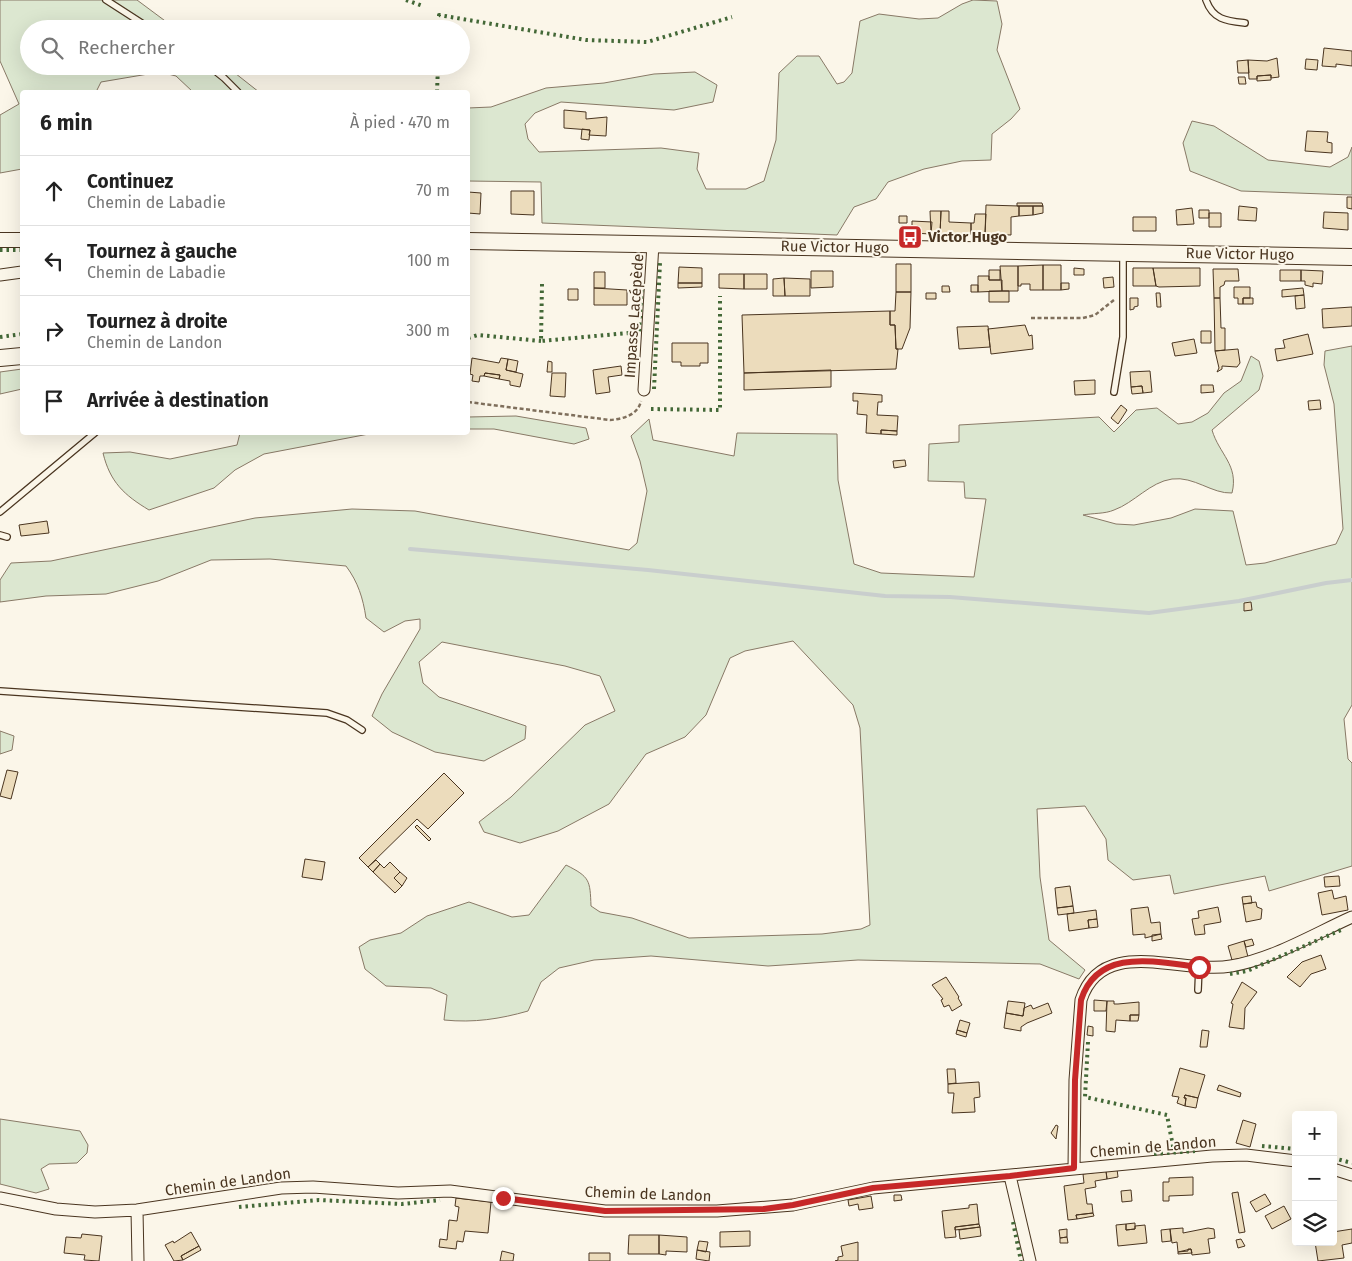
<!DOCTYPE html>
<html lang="fr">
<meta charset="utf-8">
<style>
body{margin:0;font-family:"Fira Sans",sans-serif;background:#f6f6f6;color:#222}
.controls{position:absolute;right:15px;bottom:15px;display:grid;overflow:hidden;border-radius:5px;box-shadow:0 5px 20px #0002}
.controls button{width:45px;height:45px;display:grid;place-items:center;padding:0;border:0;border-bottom:1px solid #e0e0e0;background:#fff;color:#222;font:25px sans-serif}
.stop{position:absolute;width:15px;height:15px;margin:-11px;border:4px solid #c62828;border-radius:50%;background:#fff}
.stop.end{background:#c62828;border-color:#fff;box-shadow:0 1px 5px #0008}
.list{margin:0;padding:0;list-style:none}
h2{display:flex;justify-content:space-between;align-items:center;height:65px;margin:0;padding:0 20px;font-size:21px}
h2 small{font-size:16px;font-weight:400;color:#767676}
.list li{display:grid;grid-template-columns:32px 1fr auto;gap:15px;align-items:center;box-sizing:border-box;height:70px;padding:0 20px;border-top:1px solid #e0e0e0}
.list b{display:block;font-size:19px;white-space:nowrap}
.list p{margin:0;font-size:16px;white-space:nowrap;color:#767676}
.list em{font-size:16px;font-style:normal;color:#767676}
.icon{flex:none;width:28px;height:28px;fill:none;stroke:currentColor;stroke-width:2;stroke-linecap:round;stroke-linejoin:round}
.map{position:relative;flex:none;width:1352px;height:1261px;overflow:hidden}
.search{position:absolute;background:#fff;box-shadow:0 5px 20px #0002;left:20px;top:20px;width:450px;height:55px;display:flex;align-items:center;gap:12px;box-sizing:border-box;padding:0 18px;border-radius:28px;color:#767676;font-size:19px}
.panel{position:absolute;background:#fff;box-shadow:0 5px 20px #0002;left:20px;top:90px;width:450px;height:345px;border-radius:5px}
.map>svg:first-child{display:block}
.green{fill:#dce7d0;stroke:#887966}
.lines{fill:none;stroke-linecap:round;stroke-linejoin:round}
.stream{stroke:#c9cecd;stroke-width:4}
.building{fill:#ecdcbc;stroke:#4a3520}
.service-casing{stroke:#4a3520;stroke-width:8}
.minor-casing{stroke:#4a3520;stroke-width:13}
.tertiary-casing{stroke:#4a3520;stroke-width:16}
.secondary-casing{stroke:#4a3520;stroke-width:18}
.path{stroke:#7f6f5c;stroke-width:2.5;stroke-dasharray:4 2.5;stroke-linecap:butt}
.service{stroke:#fbf6e9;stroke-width:5.5}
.minor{stroke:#fbf6e9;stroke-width:11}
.tertiary{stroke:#fbf6e9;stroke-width:14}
.secondary{stroke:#fbf6e9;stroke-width:16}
.hedge{stroke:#436837;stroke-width:4;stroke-dasharray:2.5 4;stroke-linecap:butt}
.route{stroke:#c62828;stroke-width:6}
.labels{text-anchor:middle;stroke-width:4;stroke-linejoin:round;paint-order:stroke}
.poi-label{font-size:15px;font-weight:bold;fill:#4a3520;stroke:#fbf6e9;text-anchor:start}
.street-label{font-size:15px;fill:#4a3520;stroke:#fbf6e9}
</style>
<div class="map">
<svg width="1352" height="1261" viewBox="0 0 1352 1261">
<rect width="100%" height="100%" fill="#fbf6e9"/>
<!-- green -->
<path class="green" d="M0,0H137L176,29H29V66H226L259,92H193L176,76L160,72L101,82L96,92H22V169L0,173V115L19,104L0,61Z
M973,0L997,1L1002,24L997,50L1020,109L1011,119L992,134L991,160L962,161L924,169L888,182L876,199L854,207L837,235L542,223L541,182L468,181V108L491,107L546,88L604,83L654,74L695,72L717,85L713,102L674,110L561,102L535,113L525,124L528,139L539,152L661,148L699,153L697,169L706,189H746L764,181L776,140L779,73L797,56H819L837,84L844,82L852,73L860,21L879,14L919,19L938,18L962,4Z
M1192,121L1214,126L1268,160L1330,167L1348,157L1352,147V195L1241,191L1190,171L1183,143Z
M1352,346V705L1344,719L1348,759L1352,763V866L1269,891L1265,876L1174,894L1170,875L1133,880L1108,860L1106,839L1085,806L1037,809L1040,877L1049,940L1085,970L1079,979L1040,964L858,960L768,966L651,956L594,960L559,968L541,982L528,1011C500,1019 474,1023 444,1020L447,995L431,988L386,986L365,969L359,947L370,940L401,933L427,916L469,902L512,917L529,915L566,865C590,877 590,880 591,906L600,912L632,918L689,938L822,934L861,929L870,925L860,728L853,705L793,641L745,651L730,658L706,715L685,737L646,754L609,804L558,831L520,843L484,832L479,822L511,797L585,725L615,711L600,676L565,666L442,642L419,662L423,683L439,697L526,726L525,739L484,761L435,752L392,732L372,716L382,694L420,629V619L405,621L384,632L366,618C363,598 358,582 346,566L270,559L211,560L158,581L106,594L46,596L0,602V580L11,563L51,561L255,518L352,509L415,511L629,550L637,543L647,491L640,461L631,436L649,419L653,440L734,456L737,433L837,434L838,480L854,564L881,573L974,577L986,499L965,498L964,482L928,481L929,444L959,442V425L1099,417L1114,432L1136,410L1157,408L1178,424L1192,422L1208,413L1224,393L1241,381L1251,356L1259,361L1263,376L1259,390L1212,430C1219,454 1239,465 1232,493C1212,494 1194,476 1172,479C1150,482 1134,503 1114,510C1105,514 1093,513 1083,515L1116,524L1134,525L1171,518L1195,509L1233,511L1246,565L1265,563L1336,544L1343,529L1334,404L1324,365L1325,351Z
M22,369V389L0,394V372Z
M516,416L586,428L589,439L574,444L494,429H468V417Z
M240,433H374L264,454L235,470L214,488L149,510C124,495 110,482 103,453L130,452L170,459L237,445Z
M0,731L14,736L12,750L0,754Z
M0,1119L80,1131L88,1145L87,1153L77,1163L49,1164L41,1169L49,1189L36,1193L0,1184Z"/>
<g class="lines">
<!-- stream -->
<path class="stream" d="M410,549L648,570L885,596L950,597L1149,613L1239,601L1326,583L1352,580"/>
</g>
<!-- building -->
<path class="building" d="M1324,48L1352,51V66L1336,64V67L1322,66Z
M1277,58L1279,77L1271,78V75L1257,76V79H1249L1248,60L1267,61Z
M1306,59L1318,60L1317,70L1305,69Z
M1248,60L1249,73H1238L1237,61Z
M1271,75V80L1257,81V76Z
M1238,77H1245L1246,84H1239Z
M564,110L586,112V119L607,117L606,136L589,135L590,130L564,128Z
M582,129L590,130L589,140L581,139Z
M1307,131L1328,132L1327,142L1332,143V153L1305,151Z
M511,191H534V215L511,214Z
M468,192L481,193L480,214L468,213Z
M1347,197H1352V209L1347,208Z
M1017,203H1042L1043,206H1017Z
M986,205L1019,206V216L1011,217V235L985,234Z
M1019,206H1033V215L1019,216Z
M1033,206H1043V213L1033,215Z
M1239,206L1257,208L1256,221L1238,220Z
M1192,208L1194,224L1177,225L1176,210Z
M1199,210H1209V218H1199Z
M930,211H941L940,234H931Z
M941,211H949V222L971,223V234H940Z
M1324,212L1348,213V230L1323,228Z
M1209,213H1221V227H1209Z
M975,214H986L985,234H971V223H974Z
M899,216H907V223H899Z
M1133,217H1156V231H1133Z
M912,221L932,222L931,234L912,233Z
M896,264H911V292H896Z
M1043,265V290H1030V284H1021V286H1018V266Z
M1043,265H1061V290H1043Z
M1000,266H1018V291H1002Z
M679,267L702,268V283H678Z
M1074,268L1084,269V275H1074Z
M1133,268H1153L1156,286H1133Z
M1153,268H1200V286L1159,287L1156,286Z
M1213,269H1238L1239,281H1225L1224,285L1220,287V298H1214Z
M989,270H1000V280H989Z
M1280,270H1301V281H1280Z
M1301,270L1323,271L1322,284L1313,283V287L1305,285V281H1301Z
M811,271H833V287L811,288Z
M594,272H605V288H594Z
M719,274H744V289L719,288Z
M744,274H767V289H744Z
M978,276H989V280H1002V291L978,292Z
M1113,277L1114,287L1104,288L1103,278Z
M784,278L810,279V296H785Z
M784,278L785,296H773V279Z
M678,283H702V287L678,288Z
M1061,283H1069V289L1061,290Z
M971,285H978V292H971Z
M942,286H949L950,292H942Z
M1234,287H1250V298H1243V304H1238V298H1234Z
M594,288L627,290V305H594Z
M1303,288L1304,295L1282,297V290Z
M568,289H578V300H568Z
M989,291H1009V302H989Z
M896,292H911L910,328L902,349H896L895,325H890V311H895Z
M926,293H936V299H926Z
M1156,293H1160L1161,307H1157Z
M1304,295L1305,308L1296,309L1295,296Z
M1130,298H1138V306L1134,307V309L1130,310Z
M1214,298H1220L1221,328H1225V350L1215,351Z
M1243,298H1253V304H1243Z
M1352,307V326L1323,328L1322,309Z
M890,311V325H895L896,349H898L896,369L744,373L742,315Z
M1025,325L1029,336L1032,335L1033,349L991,354L988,329Z
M988,326L990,347L959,349L957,327Z
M1201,331H1211V343H1201Z
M1308,334L1313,354L1277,361L1275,349L1285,348L1283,340Z
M1194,339L1197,353L1175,356L1172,343Z
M672,343H708V363H700V366H681V362H672Z
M1238,349L1240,363L1237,367L1222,366V369L1217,372L1219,368L1215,351Z
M472,358L499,363L501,358L508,359L506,370L523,374L520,387L510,385V381L499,379L500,375L485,373L484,376H480L479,382L472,381L473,375L470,374Z
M508,359L518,361L516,372L506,370Z
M548,361L552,362V372H547Z
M621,366L622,375L608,377L610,392L596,394L593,370Z
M831,370V387L744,390V373Z
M1150,371L1152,392L1143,393L1142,386L1131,387L1130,372Z
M485,373L500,375L499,379L484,376Z
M552,373H566L565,397L550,396Z
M1095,380V394L1075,395L1074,381Z
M1201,385H1213L1214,392L1201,393Z
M1142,386L1143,393L1132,394L1131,387Z
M853,393L882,395V402H878L877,415L898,416L897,431L881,430V434L866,433L867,415L857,414L858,401H853Z
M1320,400L1321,409L1309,410L1308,401Z
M1121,405L1127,410L1118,424L1111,418Z
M881,430L897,431V435L881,434Z
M905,460L906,466L894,468L893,461Z
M47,521L49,533L21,536L19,525Z
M1251,602L1252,610L1244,611V603Z
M7,770L18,772L11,799L0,796Z
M444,773L464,793L428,829L417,819L368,867L359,858Z
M417,825L431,839L429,841L415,827Z
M305,859L325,862L322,880L302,877Z
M376,860L380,864L373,872L368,867Z
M390,862L400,872L394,878L402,886L395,893L373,872L380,864L384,868Z
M400,872L407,878L402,886L394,878Z
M1339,876L1340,886L1325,887L1324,877Z
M1070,886L1073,906L1057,908L1055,888Z
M1332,890L1334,899L1346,896L1348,910L1322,915L1318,893Z
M1251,896L1252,903L1243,904L1242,897Z
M1256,902L1257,907L1262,909L1261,919L1246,922L1243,904Z
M1073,906L1074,913L1058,915L1057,908Z
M1148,907L1151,923L1160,922L1161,934L1145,938V934L1133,935L1131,909Z
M1218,907L1221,922L1204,925L1205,934L1195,935L1192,919L1199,918L1198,911Z
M1096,910L1097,919L1088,920L1089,928L1069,931L1067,914Z
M1097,919L1098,927L1089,928L1088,920Z
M1161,934L1162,939L1152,941V935Z
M1252,939L1254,945L1246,947L1244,941Z
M1244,941L1248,957L1232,960L1228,946Z
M1321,955L1326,969L1311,974L1300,987L1287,977L1302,962Z
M946,977L959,997L958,998L962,1005L952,1011L949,1005L944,1007L941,1000L943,999L932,985Z
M1242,982L1257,992L1245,1008L1244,1029L1229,1027L1233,1004L1231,1003Z
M1094,1000L1107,1001L1106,1011H1094Z
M1008,1001L1025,1003L1023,1016L1006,1013Z
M1107,1001H1114V1004H1118L1139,1002V1015H1130V1021L1116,1020L1115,1032L1106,1031Z
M1048,1003L1052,1013L1027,1023L1021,1027V1031L1004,1028L1006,1013L1023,1016L1024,1008L1031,1005L1033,1009Z
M1130,1015H1139L1138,1021H1130Z
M960,1020L970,1023L967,1033L957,1030Z
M1088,1026L1093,1027V1036L1087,1035Z
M957,1030L967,1033L966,1037L956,1034Z
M1202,1030L1209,1031L1207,1047H1200Z
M1180,1068L1205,1075L1198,1098L1185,1095L1184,1098H1186L1185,1106L1177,1103L1179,1097L1172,1096Z
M947,1069H955L956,1083L948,1084Z
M979,1082L980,1097L974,1098L975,1112L952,1113L954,1093H948V1084Z
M1219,1085L1241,1093L1240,1097L1217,1090Z
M1185,1095L1198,1098L1196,1108L1185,1106L1186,1098H1184Z
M1243,1120L1256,1124L1250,1147L1236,1143Z
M1056,1125L1058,1126L1056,1139L1051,1133Z
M1117,1169L1118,1177L1107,1179L1106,1171Z
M1106,1171L1107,1179L1095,1181L1096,1187L1085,1189L1087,1204H1092L1093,1213L1076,1215L1077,1219L1068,1220L1064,1186L1084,1183L1083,1174Z
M1193,1177V1195L1169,1196V1201H1163V1182H1169V1178Z
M1131,1190L1132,1201L1122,1202L1121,1191Z
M1238,1192L1245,1232L1239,1233L1232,1193Z
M1265,1194L1271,1204L1256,1212L1250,1202Z
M894,1195H901L902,1200L894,1201Z
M871,1196L873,1208L859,1210L858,1204L849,1206L848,1200Z
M456,1198L491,1202L488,1233L465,1231L463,1242L457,1241L456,1249L439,1247L440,1239L447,1240L449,1220L457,1221L459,1207L455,1206Z
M977,1204L979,1224L955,1227L956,1237L945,1238L942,1211L969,1208V1205Z
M1284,1206L1291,1219L1272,1229L1265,1216Z
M1093,1213L1094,1216L1077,1219L1076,1215Z
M1135,1223V1229L1126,1230V1224Z
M979,1224L980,1227L955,1230V1227Z
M1126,1224V1230L1135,1229V1226L1145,1225L1147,1243L1118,1246L1116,1225Z
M980,1227L981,1236L960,1239L959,1230Z
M1183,1228V1233L1208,1228L1214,1229L1215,1238L1208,1239L1210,1253L1192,1255L1191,1249L1178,1252L1177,1242L1172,1243L1170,1229Z
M1067,1229V1237L1060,1238L1059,1230Z
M1170,1229L1171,1241L1162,1242L1161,1230Z
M1352,1229V1243L1342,1245L1344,1258L1318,1261L1315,1242H1333V1232Z
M750,1231V1246L720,1247V1232Z
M191,1232L199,1246L181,1256L183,1260L174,1261L165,1245L173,1241L174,1243Z
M82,1234L102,1236L99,1261L84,1260L85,1255L64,1253L66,1237L81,1238Z
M629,1235H659V1254H628Z
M659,1235L687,1237V1252L666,1251V1255L659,1254Z
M1067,1237L1068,1243H1060V1238Z
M1241,1239L1245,1246L1238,1248L1236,1240Z
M699,1241L708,1242L706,1252L697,1250Z
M858,1242V1261H835L838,1260V1257L843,1256L841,1246Z
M199,1246L201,1250L183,1260L181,1256Z
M1188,1249H1191L1192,1253L1178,1254V1252L1188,1251Z
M697,1250L710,1252L709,1261L696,1259Z
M502,1251L514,1254L513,1261H500Z
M589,1253H610V1261H589Z"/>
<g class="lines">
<defs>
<path id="service" d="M106,0L151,29
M1206,0C1213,20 1227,21 1245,23
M209,66L224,78L238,92
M1114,392L1123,337V255
M0,512L96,432
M0,535L7,537
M0,691L327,713L347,720L362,730
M1198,990L1199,967"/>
<path id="minor" d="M0,275L22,272
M644,390L653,244
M1074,1168L1075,1080L1081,1000C1102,934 1182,975 1231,966C1273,959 1314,934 1352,917
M1333,1169L1352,1175
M1010,1176L1030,1261
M0,1198L56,1209L95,1212L137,1210L281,1188L313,1187L398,1193L450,1191L605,1211H717L793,1205L873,1188L1212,1156L1246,1155L1296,1161
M137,1210L138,1261"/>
<path id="tertiary" d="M0,240H22"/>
<path id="secondary" d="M468,241L1352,257
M0,358L22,356"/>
</defs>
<!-- service casing -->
<use href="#service" class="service-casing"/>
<!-- minor casing -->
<use href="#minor" class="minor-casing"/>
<!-- tertiary casing -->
<use href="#tertiary" class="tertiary-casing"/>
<!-- secondary casing -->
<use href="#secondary" class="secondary-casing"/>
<!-- path -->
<path class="path" d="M1031,318H1083L1095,315L1114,300
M468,402L610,420C623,419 638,415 641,401"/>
<!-- service -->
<use href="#service" class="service"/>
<!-- minor -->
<use href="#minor" class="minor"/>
<!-- tertiary -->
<use href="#tertiary" class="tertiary"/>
<!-- secondary -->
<use href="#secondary" class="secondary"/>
<!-- hedge -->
<path class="hedge" d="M406,0L423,6
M439,29V15L586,40L647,42L732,17
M437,92L438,66
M0,250H22
M542,284L541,341L639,332L642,283
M0,337L22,334
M468,338L478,335L541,341
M654,389L660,263
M651,409L720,410V296
M1230,974L1247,971L1341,930
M1088,1042L1085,1097L1167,1115L1174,1152
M1262,1146L1296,1149
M1154,1154L1195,1151
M1333,1158L1352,1163
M239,1207L319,1200L402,1204L440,1200
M1013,1222L1021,1261"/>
</g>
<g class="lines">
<!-- route -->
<path class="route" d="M503,1198L605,1211L764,1209L793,1205L873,1188L1010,1176L1074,1168L1075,1080L1081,1000C1098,947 1156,962 1199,967"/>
</g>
<!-- icons -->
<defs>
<symbol id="bus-square" viewBox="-11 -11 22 22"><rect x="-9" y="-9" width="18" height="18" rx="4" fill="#c62828" stroke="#fbf6e9"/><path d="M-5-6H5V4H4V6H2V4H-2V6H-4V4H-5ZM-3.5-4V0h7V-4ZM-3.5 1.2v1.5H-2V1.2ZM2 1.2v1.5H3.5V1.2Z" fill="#fff"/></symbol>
</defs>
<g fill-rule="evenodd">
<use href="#bus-square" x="896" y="223" width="28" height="28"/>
</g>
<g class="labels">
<!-- poi labels -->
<g class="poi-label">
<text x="928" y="242">Victor Hugo</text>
</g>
<!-- street labels -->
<g class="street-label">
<text transform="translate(835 247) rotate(1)" y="5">Rue Victor Hugo</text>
<text transform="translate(1240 254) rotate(1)" y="5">Rue Victor Hugo</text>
<text transform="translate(634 316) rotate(-86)" y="5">Impasse Lacépède</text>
<text transform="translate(1153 1147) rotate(-5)" y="5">Chemin de Landon</text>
<text transform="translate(228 1182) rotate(-8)" y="5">Chemin de Landon</text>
<text transform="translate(648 1194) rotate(2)" y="5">Chemin de Landon</text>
</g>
</g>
</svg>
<div class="controls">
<button>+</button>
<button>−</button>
<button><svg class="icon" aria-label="layers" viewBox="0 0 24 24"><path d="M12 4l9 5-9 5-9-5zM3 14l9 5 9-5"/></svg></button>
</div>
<div class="stop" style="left:1199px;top:967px"></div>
<div class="stop end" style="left:503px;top:1198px"></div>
<div class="search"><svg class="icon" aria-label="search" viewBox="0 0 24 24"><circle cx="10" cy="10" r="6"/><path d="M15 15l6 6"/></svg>Rechercher</div>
<section class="panel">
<h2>6 min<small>À pied · 470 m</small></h2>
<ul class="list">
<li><svg class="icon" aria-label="ahead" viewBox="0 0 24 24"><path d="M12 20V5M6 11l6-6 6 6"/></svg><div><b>Continuez</b><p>Chemin de Labadie</p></div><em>70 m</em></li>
<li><svg class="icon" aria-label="left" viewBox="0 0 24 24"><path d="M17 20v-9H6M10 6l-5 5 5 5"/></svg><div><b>Tournez à gauche</b><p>Chemin de Labadie</p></div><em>100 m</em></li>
<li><svg class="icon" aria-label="right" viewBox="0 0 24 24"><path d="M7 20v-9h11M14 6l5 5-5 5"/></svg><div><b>Tournez à droite</b><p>Chemin de Landon</p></div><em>300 m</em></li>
<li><svg class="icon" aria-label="arrive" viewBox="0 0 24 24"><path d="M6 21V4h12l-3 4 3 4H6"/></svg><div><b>Arrivée à destination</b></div></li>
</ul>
</section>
</div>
